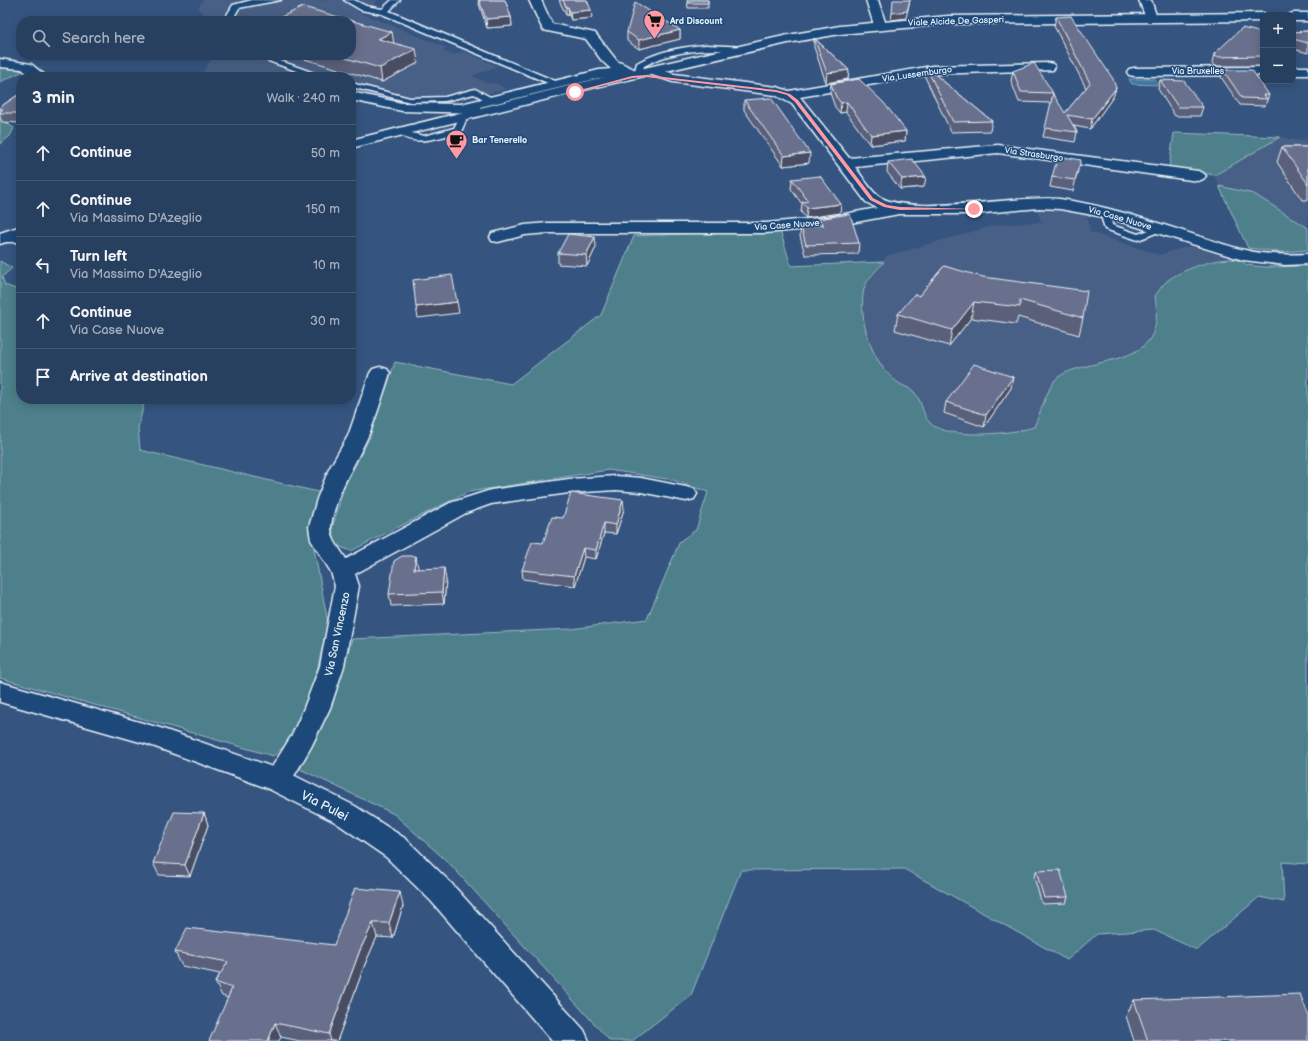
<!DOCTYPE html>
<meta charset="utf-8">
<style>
body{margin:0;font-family:"Balsamiq Sans",sans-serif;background:#344b69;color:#f1f3f6}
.controls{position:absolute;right:12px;top:12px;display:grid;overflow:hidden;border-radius:8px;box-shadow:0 2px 10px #0003}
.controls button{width:36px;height:36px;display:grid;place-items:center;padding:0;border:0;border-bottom:1px solid #445975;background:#284060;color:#f1f3f6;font:20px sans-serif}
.stop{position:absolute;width:12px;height:12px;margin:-9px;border:3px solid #ff9aa2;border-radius:50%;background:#fff}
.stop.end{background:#ff9aa2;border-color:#fff;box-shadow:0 1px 4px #0008}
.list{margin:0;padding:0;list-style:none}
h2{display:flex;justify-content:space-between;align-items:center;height:52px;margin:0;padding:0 16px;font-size:17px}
h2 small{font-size:13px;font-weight:400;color:#a5afbd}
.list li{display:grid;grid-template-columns:26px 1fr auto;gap:12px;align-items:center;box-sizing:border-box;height:56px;padding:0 16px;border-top:1px solid #445975}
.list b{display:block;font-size:15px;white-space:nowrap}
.list p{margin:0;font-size:13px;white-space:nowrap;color:#a5afbd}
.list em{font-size:13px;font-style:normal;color:#a5afbd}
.icon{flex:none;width:22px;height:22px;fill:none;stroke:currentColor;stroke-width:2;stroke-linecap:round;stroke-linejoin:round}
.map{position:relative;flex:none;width:1308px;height:1041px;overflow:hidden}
.search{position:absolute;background:#284060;box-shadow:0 2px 10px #0003;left:16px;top:16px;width:340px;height:44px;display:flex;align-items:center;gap:10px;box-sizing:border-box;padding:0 14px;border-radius:16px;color:#a5afbd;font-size:15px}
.panel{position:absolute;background:#284060;box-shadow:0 2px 10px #0003;left:16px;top:72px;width:340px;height:332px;border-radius:16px}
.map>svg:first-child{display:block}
.built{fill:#486086}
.green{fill:#4d808b;stroke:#9ab8c2}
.water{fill:#40769d;stroke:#83a7c1}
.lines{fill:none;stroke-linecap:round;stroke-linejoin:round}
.service-casing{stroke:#e8f1f8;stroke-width:3}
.minor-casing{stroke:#e8f1f8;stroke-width:3}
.secondary-casing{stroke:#e8f1f8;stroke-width:3}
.service{fill:#1f4a7a;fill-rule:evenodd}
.minor{fill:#1f4a7a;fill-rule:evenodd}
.secondary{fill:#1f4a7a;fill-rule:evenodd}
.wall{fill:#5a607a;stroke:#e8f1f8}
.shaded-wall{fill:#4a4e63;stroke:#e8f1f8}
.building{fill:#69708e;stroke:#e8f1f8}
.route{fill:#ff9aa2}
.labels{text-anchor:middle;stroke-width:3;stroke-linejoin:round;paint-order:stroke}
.far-poi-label{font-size:9px;font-weight:bold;fill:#e8f1f8;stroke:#1f4a7a;text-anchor:start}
.far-street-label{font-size:9px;fill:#e8f1f8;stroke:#1f4a7a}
.street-label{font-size:11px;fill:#e8f1f8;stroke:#1f4a7a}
.near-street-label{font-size:13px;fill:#e8f1f8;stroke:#1f4a7a}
</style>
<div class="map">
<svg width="1308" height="1041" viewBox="0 0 1308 1041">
<rect width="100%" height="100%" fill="#355580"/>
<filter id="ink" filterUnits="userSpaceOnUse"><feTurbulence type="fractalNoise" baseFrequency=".025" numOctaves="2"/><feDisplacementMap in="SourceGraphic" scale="8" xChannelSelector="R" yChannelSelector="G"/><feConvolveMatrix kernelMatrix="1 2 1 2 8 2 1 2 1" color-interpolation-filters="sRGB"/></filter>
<g filter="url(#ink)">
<!-- built -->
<path class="built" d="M203,0H377L373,5L356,11L447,48L442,51L454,55L462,51L497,66L472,76L488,84L496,83L505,89L440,105L408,104L351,90V77L200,76L214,55H351V21H211L198,9Z
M1280,137L1297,141L1308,139V228L1254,194L1219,186L1215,175Z
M1036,209H1050L1087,214L1090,232L1159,255L1189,246L1232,259L1211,261L1155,296L1156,319L1153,334L1140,350L1066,372L1055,380L1034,427L1018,432L972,434L946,430L930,423L914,392L897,382L880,363L867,338L863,306L865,287L887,256L996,225L1042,222Z"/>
<!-- green -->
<path class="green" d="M0,65L23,71L0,82Z
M0,116L3,121L14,128L10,136L0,144Z
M1174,133L1280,137L1215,175L1169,168Z
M1219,186L1254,194L1308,228V250L1282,252L1248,248Z
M780,230L791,266L884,262C878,269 866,280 864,289C858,320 871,362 897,382C902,386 908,387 913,391C922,399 922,415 930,423C947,440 1013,434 1034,427C1039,416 1048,388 1055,380C1063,372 1073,370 1083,367C1128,355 1164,355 1155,296C1159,291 1162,285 1167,281C1180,270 1233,249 1247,265L1264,267L1308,266V864L1282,862L1284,902L1259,897L1197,950L1154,930L1097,934L1067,960L904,869L741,870L691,995L632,1041H610L449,863L394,814L300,769L333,703L352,639L571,629L647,619L680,541L696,530L708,492L673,480L609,470L468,492L351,551L335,545L332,529L344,487L370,437L395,362L511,384L601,315L634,236Z
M0,261L12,268L2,277L5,285L21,291V399H145L138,428L140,450L322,493L311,533L328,623L308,709L290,741L273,756L0,678Z"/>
<!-- water -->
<path class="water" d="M1129,79H1155L1159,85L1132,84Z"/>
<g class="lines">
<defs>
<path id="service" d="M252,0H281L239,8L235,15L236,21H228L227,15L233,5Z
M344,0H354L366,6L382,9L392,0H400L389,11L562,84L555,86L382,14L361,10Z
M706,45L747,47L751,49L747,51C711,49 676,48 644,66L641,76L634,74L637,63C659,51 681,47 706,45Z
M252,55H264L325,77H313Z
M351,83L410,98L445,97L475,89L496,100L495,102H489L474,94L445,101L410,102L351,87Z
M462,117L466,120L461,132C444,136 414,148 400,134L404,131L424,136L454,128L459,118Z
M1105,209L1110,212L1112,225L1138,234L1161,226L1166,229L1138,240L1105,229L1100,212Z
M0,236H21V242H0Z"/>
<path id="minor" d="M529,0H541L552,24L595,33L617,61L636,70L638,73L636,76L599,78L480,107L482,110L480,113L402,111L351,100V92L402,103L461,104L599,70L611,69L602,61L586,39L543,30Z
M866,0H878L886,25L884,28H876L874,25Z
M1139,0H1151L1157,18L1155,21H1147Z
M0,59L31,64L47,77H31L22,69L0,67Z
M1048,63L1053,64L1055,67L1053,70L932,74L800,97L849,158L998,145L1198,171L1203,173L1206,176L1203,179L1198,181L998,153L855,167C862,176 869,188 877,195C904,218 1022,194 1060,199C1109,206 1155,222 1201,237C1215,241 1230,247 1245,250C1265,255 1287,255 1308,254V264L1285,265L1243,260L1109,218L1060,209L1039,208L973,214H899L829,227L766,233H548L525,235L498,242L492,241L490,237L492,233L525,225L548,223H766L829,217L877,208L866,202L792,104L775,95L673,82L649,74L647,71L649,68L654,67L674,74L777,87L789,91L932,66Z
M1263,67V75L1134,76L1129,75L1127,72L1129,69L1134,68Z
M1293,67H1308V75H1293Z
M380,367L387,369L390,373C383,394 377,416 368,436C355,465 335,494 331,526C330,539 340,549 346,559L450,503L491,490L569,479L616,476L641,478L686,487L694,489L697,494L694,499L686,501L641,492L616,490L569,493L491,504L466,513L355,574L359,586L344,666L330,708L311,747L287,788L277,791L267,788L264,780L292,735L304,708L320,666L335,586L331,572L311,540L309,527L317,499L329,469L348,436L370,373L373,369Z"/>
<path id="secondary" d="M1263,13L1268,15H1263V21L948,24L840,34L788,43L592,88L351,148V140L592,80L788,35L840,26L948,16Z
M1293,13H1308V21H1293V15H1288Z
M21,226V237L0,244V233Z
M0,682L160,728L287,772L355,806L406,839L451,883L584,1030L589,1041H552L431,901L386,857L335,822L267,788L147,744L0,702Z"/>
</defs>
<!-- service casing -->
<use href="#service" class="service-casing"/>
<!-- minor casing -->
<use href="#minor" class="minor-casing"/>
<!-- secondary casing -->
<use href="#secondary" class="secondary-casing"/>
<!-- service -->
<use href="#service" class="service"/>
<!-- minor -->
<use href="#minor" class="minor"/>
<!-- secondary -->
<use href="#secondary" class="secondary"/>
</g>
<!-- wall -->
<path class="wall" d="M478,0H505L511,17L512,26L487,28L479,4Z
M559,0H587L592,18L571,20L569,15H566Z
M687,0H708V8H688Z
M1056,17L1116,88L1113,97L1090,129L1074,126L1077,132L1075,142L1043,137L1045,128L1065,113L1086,88L1054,26Z
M680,30V39L639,49L627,41V32Z
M1308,31V53L1293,49V32Z
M1263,33V63L1261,66H1214L1212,63L1214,54Z
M814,38L849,70L848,79L826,83L814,47Z
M393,43L418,63L382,82L291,55H351Z
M926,67L992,121L990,131L951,132L925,77Z
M1223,70L1269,95L1265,106L1240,105L1221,77Z
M1013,71L1053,93L1051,103L1019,102L1011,81Z
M1160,80L1203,107L1200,116H1175L1158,89Z
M831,84L906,131L905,141L870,145L846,112L840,113L835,107L830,93Z
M21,93V123L2,122L0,117V107Z
M744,100L809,163L783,166L744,110Z
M1282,147H1308V200H1302L1277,162Z
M888,162L924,187L900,189L887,172Z
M1078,170L1073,191L1050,187L1052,177Z
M792,179L840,213L806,218L801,212L802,204L791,189Z
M818,219L859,243L858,254L805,255L800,236L801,226L818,225Z
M596,247L587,266L558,264V253Z
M944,266L1083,318L1079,335L1018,317L1016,324L971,318L949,346L895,330L898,314L919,296Z
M1011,388L984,427L944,413L946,402Z
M624,509L616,534L604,533L596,559L584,557L575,586L523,579L522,570L563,518Z
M418,568V569L446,580L444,604L391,606L389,594Z
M204,813L208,825L190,876L159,875L153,863Z
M1036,871L1068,897L1066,903L1042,904L1034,877Z
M403,906L393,938L377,937L365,964L337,1041H300L281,1037L228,998L222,996L215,982L220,974L182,966L175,952L334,945Z
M1134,1000L1308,1041H1134L1126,1016Z"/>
<!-- shaded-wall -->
<path class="shaded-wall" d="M910,0L906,18L891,20L892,13Z
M566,7H568L569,15H566Z
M591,10L592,18L571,20L570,12Z
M511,17L512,26L487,28L486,19Z
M680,30V39L639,49V40Z
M392,32L394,45L378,39Z
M416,49L418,63L382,82L380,68Z
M1263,58V63L1261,66Z
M849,70L848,79L826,83L827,73Z
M1116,88L1113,97L1090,129L1092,119Z
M847,102L846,112L840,113L841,103Z
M906,131L905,141L870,145L871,135Z
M810,153L809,163L783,166L784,156Z
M926,177L924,187L900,189L902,179Z
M841,204L840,213L806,218L807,208Z
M595,237L596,247L587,266L586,255Z
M457,302L459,313L418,318L416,307Z
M974,302L971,318L949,346L952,330Z
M1013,377L1011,388L984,427L986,415Z
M623,500L624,509L616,534V525Z
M604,523V533L596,559V550Z
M583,548L584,557L575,586L574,576Z
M416,556L418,568L416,581L414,569Z
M444,568L446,580L444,604L442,592Z
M204,813L208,825L190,876L185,865Z
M400,892L403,906L393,938L389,923Z
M373,923L377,937L365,964L337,1041H331L329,1034L360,950Z
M275,1023L281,1037L279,1041H268Z"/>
<!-- building -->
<path class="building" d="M479,0H505L511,17L486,19Z
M563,0H587L591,10L570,12L568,7H566Z
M688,0H708V3H688Z
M893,0H910L907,11L892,13Z
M635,2L680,30L639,40L627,32Z
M303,7L392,32L378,39L416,49L380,68L335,55H351V21H272Z
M1071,16L1113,79L1116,88L1092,119L1067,115L1077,132L1045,128L1053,94L1065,113L1090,83L1056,17Z
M1242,28L1263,33V56L1216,57L1214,54Z
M1308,31V43L1293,39V32Z
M814,38L849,70L827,73Z
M1034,63L1053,93L1021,92L1013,71Z
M926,67L992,121L953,122Z
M1223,70H1252L1269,95H1264L1267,99L1242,98Z
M859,79L884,103L906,131L871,135L847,102L841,103L836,97L831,84Z
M1160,80L1184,81L1203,107H1178Z
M21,93V113H0V112L3,109H0V107Z
M771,98L810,153L784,156L744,100Z
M1282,147H1308V184Z
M1058,156L1081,160L1075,180L1052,177Z
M912,159L926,177L902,179L888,162Z
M820,176L841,204L807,208L802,202L808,201L792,179Z
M850,214L859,243L806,245L801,226L824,225L818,219Z
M568,234L595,237L586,255L558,253Z
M944,266L983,277L1087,291L1083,318L1020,300V307L974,302L952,330L898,314L915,294L919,296Z
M452,275L457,302L416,307L413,280Z
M974,364L1013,377L986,415L946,402Z
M571,493L623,500L616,525L604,523L596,550L583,548L574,576L522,570L532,542L543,543L552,517L563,518Z
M402,556H416L414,569L444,568L442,592L389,594L394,561Z
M174,812L204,813L185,865L153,863Z
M1060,870L1068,897L1044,898L1036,871Z
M355,888L400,892L389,923H373L360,950L329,1034L275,1023L268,1041H209L232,988L215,982L228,962L175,952L187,928L334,945Z
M1300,994L1308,1014V1041H1148L1134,1000Z"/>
</g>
<!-- route -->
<path class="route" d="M646,75L776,90L790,94L798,100L873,198L887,205L900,207L976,209L900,210L884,207L870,200L795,102L787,95L776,92L646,77L632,78L575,93L573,92L632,76Z"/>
<!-- icons -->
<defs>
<symbol id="supermarket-pin" viewBox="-11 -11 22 30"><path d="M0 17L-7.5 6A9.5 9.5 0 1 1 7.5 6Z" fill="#ff9aa2" stroke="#1f4a7a"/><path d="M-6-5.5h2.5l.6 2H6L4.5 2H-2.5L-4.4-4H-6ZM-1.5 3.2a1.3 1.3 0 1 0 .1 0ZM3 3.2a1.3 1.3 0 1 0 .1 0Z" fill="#111"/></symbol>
<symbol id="cafe-pin" viewBox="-11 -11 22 30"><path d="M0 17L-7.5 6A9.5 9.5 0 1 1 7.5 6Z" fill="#ff9aa2" stroke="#1f4a7a"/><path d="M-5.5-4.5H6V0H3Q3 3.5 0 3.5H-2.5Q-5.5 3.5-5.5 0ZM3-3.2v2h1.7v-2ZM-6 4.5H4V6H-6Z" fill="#111"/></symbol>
</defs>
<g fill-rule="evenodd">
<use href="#supermarket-pin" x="642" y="8" width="25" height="34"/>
<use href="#cafe-pin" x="444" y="128" width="25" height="34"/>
</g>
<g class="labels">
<!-- far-poi labels -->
<g class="far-poi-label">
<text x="670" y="24">Ard Discount</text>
<text x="472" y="143">Bar Tenerello</text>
</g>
<!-- far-street labels -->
<g class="far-street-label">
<text transform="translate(956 21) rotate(-2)" y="3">Viale Alcide De Gasperi</text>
<text x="1198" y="74">Via Bruxelles</text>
<text transform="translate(917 74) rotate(-8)" y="3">Via Lussemburgo</text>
<text transform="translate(1034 154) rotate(8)" y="3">Via Strasburgo</text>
<text transform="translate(1120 218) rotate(16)" y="3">Via Case Nuove</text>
<text transform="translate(787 225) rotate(-4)" y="3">Via Case Nuove</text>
</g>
<!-- street labels -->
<g class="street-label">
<text transform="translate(337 634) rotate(-78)" y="4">Via San Vincenzo</text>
</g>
<!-- near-street labels -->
<g class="near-street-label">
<text transform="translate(325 805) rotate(27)" y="5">Via Pulei</text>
</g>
</g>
</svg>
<div class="controls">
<button>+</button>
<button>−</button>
</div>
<div class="stop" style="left:575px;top:92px"></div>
<div class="stop end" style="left:974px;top:209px"></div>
<div class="search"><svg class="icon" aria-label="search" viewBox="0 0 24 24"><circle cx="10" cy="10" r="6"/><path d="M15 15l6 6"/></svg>Search here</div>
<section class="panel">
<h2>3 min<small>Walk · 240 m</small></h2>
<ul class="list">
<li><svg class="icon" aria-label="ahead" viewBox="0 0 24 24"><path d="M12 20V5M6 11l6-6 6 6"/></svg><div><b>Continue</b></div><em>50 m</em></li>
<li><svg class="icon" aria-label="ahead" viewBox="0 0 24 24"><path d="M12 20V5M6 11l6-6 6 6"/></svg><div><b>Continue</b><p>Via Massimo D'Azeglio</p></div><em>150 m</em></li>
<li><svg class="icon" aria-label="left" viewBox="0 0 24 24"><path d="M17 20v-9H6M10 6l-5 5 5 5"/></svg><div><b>Turn left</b><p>Via Massimo D'Azeglio</p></div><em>10 m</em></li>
<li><svg class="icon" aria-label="ahead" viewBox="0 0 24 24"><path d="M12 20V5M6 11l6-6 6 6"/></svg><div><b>Continue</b><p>Via Case Nuove</p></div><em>30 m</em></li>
<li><svg class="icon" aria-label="arrive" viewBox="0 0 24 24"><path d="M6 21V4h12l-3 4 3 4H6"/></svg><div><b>Arrive at destination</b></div></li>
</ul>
</section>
</div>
